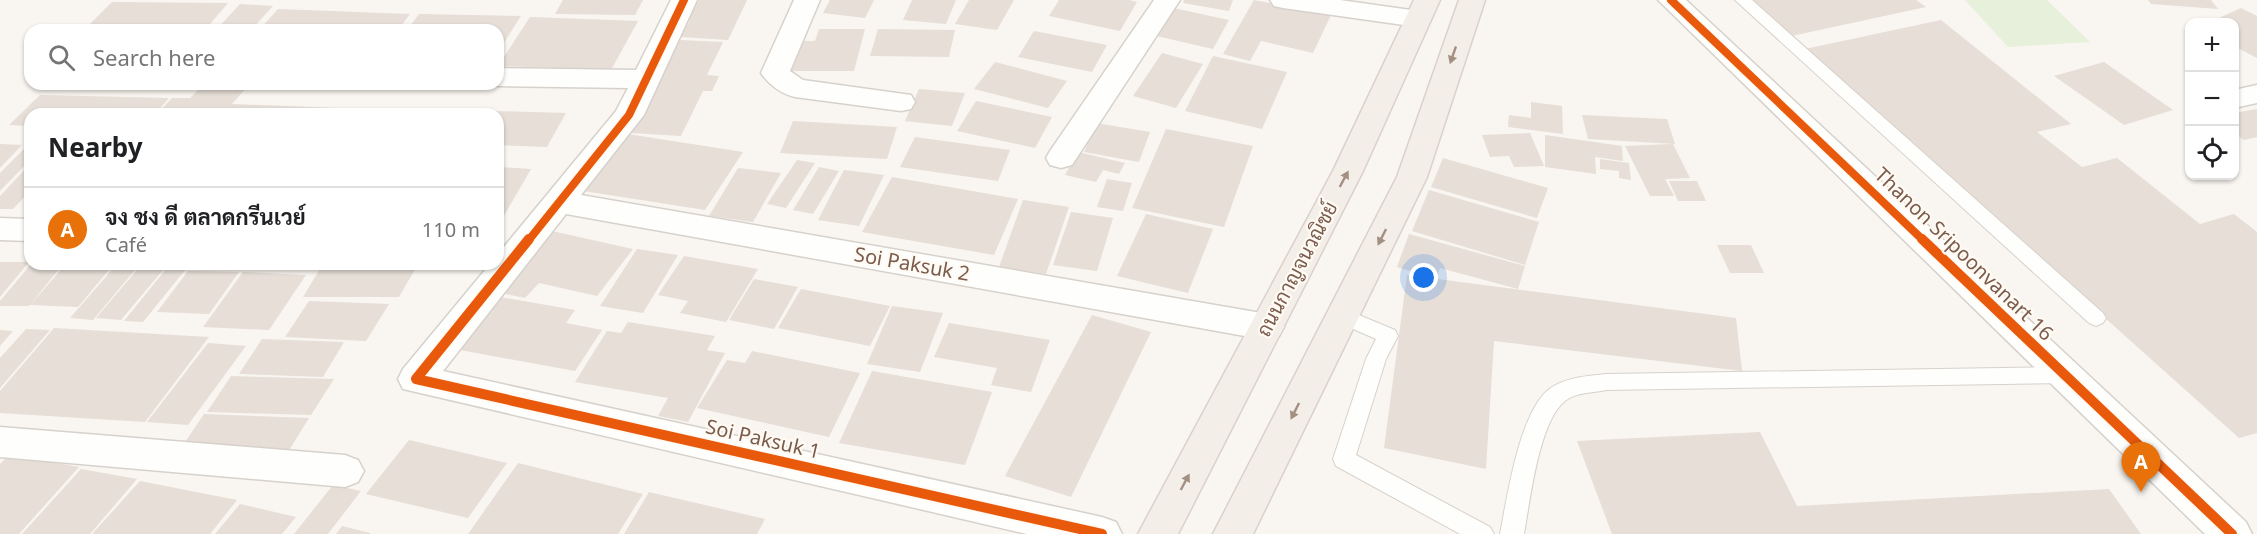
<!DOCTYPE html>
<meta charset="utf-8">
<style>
body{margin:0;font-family:"Noto Sans",Sarabun,sans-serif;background:#f2f2f2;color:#202124}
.controls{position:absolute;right:18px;top:18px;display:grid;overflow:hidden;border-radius:12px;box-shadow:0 2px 4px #0004}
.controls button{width:54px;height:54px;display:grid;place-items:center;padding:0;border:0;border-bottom:2px solid #e0e0e0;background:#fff;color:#202124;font:30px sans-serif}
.you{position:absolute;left:1424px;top:278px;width:21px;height:21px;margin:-15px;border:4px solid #fff;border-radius:50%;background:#1a73e8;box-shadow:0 0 0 9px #1a73e833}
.badge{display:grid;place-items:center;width:39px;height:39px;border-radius:50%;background:#db2777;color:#fff;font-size:20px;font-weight:700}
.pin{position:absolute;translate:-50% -50px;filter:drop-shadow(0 2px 3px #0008)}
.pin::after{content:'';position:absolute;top:32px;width:21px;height:18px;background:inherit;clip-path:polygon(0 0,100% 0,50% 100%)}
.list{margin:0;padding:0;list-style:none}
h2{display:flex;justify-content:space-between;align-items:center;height:78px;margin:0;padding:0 24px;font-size:26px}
h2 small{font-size:20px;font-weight:400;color:#757577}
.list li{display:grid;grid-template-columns:39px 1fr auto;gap:18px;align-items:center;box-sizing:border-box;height:84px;padding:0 24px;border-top:2px solid #e0e0e0}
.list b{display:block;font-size:22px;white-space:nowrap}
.list p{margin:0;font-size:20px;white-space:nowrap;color:#757577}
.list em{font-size:20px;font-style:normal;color:#757577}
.icon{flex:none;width:33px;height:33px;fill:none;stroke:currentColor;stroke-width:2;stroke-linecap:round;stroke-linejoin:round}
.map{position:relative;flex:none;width:2257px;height:534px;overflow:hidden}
.search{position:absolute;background:#fff;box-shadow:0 2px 4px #0004;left:24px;top:24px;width:480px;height:66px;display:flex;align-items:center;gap:15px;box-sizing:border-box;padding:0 21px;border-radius:18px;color:#757577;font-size:22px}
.panel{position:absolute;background:#fff;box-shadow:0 2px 4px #0004;left:24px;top:108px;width:480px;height:162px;border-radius:18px}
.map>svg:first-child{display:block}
.green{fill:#e7f0db}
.building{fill:#e6ded7}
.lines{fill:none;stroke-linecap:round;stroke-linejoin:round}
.service-casing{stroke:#d7d1cb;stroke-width:2}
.minor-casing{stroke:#d7d1cb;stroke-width:3}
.primary-casing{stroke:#dad1cc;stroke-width:3}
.service{fill:#fefefd;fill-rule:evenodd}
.minor{fill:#fefefd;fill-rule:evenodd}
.primary{fill:#f3eee8;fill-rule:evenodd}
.cycleway-far1-casing{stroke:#fffaf3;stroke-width:11}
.cycleway-casing{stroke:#fffaf3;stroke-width:14}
.cycleway-far1{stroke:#e8590c;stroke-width:8}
.cycleway{stroke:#e8590c;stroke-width:10}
.oneway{fill:#a48f83}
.labels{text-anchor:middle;stroke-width:4.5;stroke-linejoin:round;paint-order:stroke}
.street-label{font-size:20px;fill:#7a5c4d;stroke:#fffaf3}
</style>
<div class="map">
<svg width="2257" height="534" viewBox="0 0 2257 534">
<rect width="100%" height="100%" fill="#f9f5f0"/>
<!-- green -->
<path class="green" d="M1965,0H2047L2090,42L2008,47Z"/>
<!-- building -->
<path class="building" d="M563,0H643L635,15L555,14Z
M699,0H747L728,40L681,37L690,20L680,19L686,8H695Z
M830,0H874L865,18L823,13Z
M912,0H956L946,24L903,20Z
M969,0H1014L997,30L955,24Z
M1059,0H1129L1137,2L1120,31L1049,16Z
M1184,0H1233L1229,11L1183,3Z
M1254,0L1331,15L1313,53L1261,41L1250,61L1223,54Z
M1747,0H1916L1926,7L1787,37Z
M2148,0H2211L2218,9L2151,4Z
M112,2L228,3L205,30H84Z
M240,4L273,6L251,30H216Z
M1169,7L1229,20L1213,49L1152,35Z
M2241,8L2257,16V58L2234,46V22H2210Z
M278,9L410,14L398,30H259Z
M419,14L521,16L498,52V30H407Z
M530,17L638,21L611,70L498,66Z
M1941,20L2071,124L2037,132L2082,167L2117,158L2200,224L2234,214L2257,232V433L2239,438L1805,49Z
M819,29H865L854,71H791L801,41H815Z
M878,29L955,30L949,57L870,56Z
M1034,31L1107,45L1092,72L1018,57Z
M680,40L723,42L707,75L719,76L712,91H703L681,136L631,133Z
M1162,53L1203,64L1176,108L1133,96Z
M1213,56L1287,72L1262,129L1185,111Z
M995,62L1067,81L1048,108L974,89Z
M2104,62L2173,110L2124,125L2054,76Z
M201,87L246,88L232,104L338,108L334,114H157L172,98H190Z
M919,89L965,93L952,126L905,121Z
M40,95L169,98L155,114H30V126L9,125Z
M976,101L1052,117L1035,148L957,131Z
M1531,102L1562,106L1563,134L1508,127L1509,115L1531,118Z
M341,108L452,109L449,114H337Z
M2257,109V137L2244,140L2234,133V113Z
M462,110L566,113L547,147L498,145V114H460Z
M1582,115L1667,119L1675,144L1588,139Z
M793,121L897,127L887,159L780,153Z
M1096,123L1150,132L1139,162L1084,152Z
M1166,129L1253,146L1224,227L1132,208Z
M621,133L743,152L705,210L577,190Z
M1530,133L1544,166L1514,167L1509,156L1490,157L1482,135Z
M1545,135L1622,146L1623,161L1595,157L1596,174L1545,167Z
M915,137L1010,150L998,181L900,167Z
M0,144L22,145L0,168Z
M1673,144L1690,178L1665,179L1674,196H1650L1625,146Z
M23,150H30V160L0,191V173Z
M1078,152L1125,163L1119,174L1103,170L1096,182L1065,175Z
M1443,158L1548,188L1537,218L1431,187Z
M1600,159L1629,163L1631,180L1619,178V171L1600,169Z
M797,160L815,163L786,208L767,204Z
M30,164V191L13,209H0V196Z
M498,167L531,169L498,226Z
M819,167L839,171L813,214L793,210Z
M738,168L781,173L753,222L709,216Z
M844,170L884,175L859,226L818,220Z
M892,177L1018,199L994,255L862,232Z
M1107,179L1132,183L1123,211L1097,207Z
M1669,181H1697L1706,201H1678Z
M1429,190L1539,222L1525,265L1412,231Z
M1023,200L1069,207L1046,274L999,267Z
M1071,212L1113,218L1097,271L1053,265Z
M1146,214L1213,229L1188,293L1117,276Z
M543,229L633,249L597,296L539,283L525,298L490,291Z
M1409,234L1525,266L1518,289L1440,268L1436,279L1397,267Z
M1717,245H1751L1764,273H1730Z
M637,249L678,255L643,313L600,306Z
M684,256L758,269L726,322L680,313L688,301L658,295Z
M0,262H29L0,297Z
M31,264H63L29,306H0V301Z
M66,264L113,265L78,307L30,305Z
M117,264H140L93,320L70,318Z
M142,264H168L121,320L96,318Z
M170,264H190L143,322L124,321Z
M323,264H418L399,297H303Z
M188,271L239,272L209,314L157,312Z
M243,272L306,275L269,330L203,327Z
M1407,275L1736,318L1742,371L1494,341L1486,469L1384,448Z
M754,279L798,287L774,329L729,320Z
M801,289L890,306L870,346L778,328Z
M489,295L575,310L566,323L602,330L575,371L449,348Z
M309,301L389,304L366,341L285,337Z
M892,306L943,313L920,372L867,364Z
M1092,315L1151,332L1071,497L1005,476Z
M628,322L715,336L707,350L725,353L688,422L658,416L668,398L575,382L607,331L621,333Z
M949,323L1050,340L1031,392L991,385L997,368L934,357Z
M54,328L209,337L145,422L0,413V391Z
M26,329L50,330L0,388V358Z
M0,330L13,331L0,346Z
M262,339L344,342L323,377L239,374Z
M208,343L246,346L188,425L147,422Z
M752,351L860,373L829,437L697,408L727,360L745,363Z
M872,371L992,392L965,465L839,443Z
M231,376L334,379L311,415L207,412Z
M204,414L309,418L288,452L181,448Z
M1760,432L1797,506L2109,489L2141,534H1612L1577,441Z
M409,440L507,463L468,518L366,494Z
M9,455L79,467L19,534H0V464Z
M518,463L643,494L618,534H468Z
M81,469L137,479L90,534H22Z
M140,481L237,500L210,534H92Z
M333,485L361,491L328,534H294Z
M649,492L765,519L757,534H624Z
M240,504L296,517L282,534H215Z
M342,526L370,533V534H336Z"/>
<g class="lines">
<defs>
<path id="service" d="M1735,0H1752L2103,313L2106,318L2103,323L2096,326L2089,323Z
M1342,308L1395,330L1398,336L1386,359L1356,455L1490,527L1494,534H1460L1336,466L1333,459L1366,359L1376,339L1335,321L1332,316L1335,311Z
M2066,367L2073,369L2077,375L2073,381L2066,383L1606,390C1593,393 1576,392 1565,401C1539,421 1530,501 1524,534H1500C1507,498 1520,407 1552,387C1568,377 1588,376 1606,374Z"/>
<path id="minor" d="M671,0H697L644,115L581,195L1267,314L1279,318L1284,327L1279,336L1267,340L566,214L443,371L1102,517L1116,522L1122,534H1027L403,389L398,379L403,369L490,264H498V254L616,111L628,88L498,86L491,84H498V68L636,70Z
M794,0H820L790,71L803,80L911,95L915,102L911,109L901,111L795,97C782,94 769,85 761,73Z
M1154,0H1180L1072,165L1061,168L1050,165L1046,158L1050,151Z
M1270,0H1340L1418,11L1427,13L1431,19L1427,25L1418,27L1283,8L1274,6Z
M1658,0H1686L2246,522L2252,534H2205Z
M2257,85V103L2234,108V90Z
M0,218L30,219V241L0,240Z
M0,427L345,455L358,460L364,471L358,482L345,487L0,457Z"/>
<path id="primary" d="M1414,0H1440L1363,171L1178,534H1138L1333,171Z
M1459,0H1485L1427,177L1253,534H1213L1397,177Z"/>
</defs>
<!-- service casing -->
<use href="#service" class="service-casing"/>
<!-- minor casing -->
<use href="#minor" class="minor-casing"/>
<!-- primary casing -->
<use href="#primary" class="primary-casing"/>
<!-- service -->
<use href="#service" class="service"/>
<!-- minor -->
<use href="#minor" class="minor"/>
<!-- primary -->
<use href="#primary" class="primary"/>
<defs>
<path id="cycleway-far1" d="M1671,0L1924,241
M528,241L629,115L684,0"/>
<path id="cycleway" d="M529,239L416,379L1102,534
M1922,239L2232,534"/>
</defs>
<!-- cycleway-far1 casing -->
<use href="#cycleway-far1" class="cycleway-far1-casing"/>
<!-- cycleway casing -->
<use href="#cycleway" class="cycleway-casing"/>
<!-- cycleway-far1 -->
<use href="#cycleway-far1" class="cycleway-far1"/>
<!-- cycleway -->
<use href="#cycleway" class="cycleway"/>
</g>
<!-- one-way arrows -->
<defs><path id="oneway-solid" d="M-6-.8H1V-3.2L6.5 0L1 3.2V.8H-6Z" transform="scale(1.5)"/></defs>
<g class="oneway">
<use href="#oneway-solid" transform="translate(1453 55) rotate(109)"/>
<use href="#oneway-solid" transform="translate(1344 179) rotate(-62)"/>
<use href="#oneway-solid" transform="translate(1382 237) rotate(117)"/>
<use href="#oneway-solid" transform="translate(1295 411) rotate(117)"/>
<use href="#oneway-solid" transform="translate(1185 482) rotate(-62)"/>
</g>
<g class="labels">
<!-- street labels -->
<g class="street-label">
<text transform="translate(1964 254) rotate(44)" y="7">Thanon Sripoonvanart 16</text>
<text transform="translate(912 264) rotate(10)" y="7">Soi Paksuk 2</text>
<text transform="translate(1297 269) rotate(-62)" y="7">ถนนกาญจนวณิชย์</text>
<text transform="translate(763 439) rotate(13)" y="7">Soi Paksuk 1</text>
</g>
</g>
</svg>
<div class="controls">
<button>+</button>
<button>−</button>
<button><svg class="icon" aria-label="locate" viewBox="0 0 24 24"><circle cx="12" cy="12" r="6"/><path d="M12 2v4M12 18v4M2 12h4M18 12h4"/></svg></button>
</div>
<div class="you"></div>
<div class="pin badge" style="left:2141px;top:492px;background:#e8710a">A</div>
<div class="search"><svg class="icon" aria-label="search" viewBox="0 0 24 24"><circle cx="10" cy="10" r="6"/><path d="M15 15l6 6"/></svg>Search here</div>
<section class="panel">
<h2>Nearby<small></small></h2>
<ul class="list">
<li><span class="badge" style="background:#e8710a">A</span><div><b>จง ชง ดี ตลาดกรีนเวย์</b><p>Café</p></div><em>110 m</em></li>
</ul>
</section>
</div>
